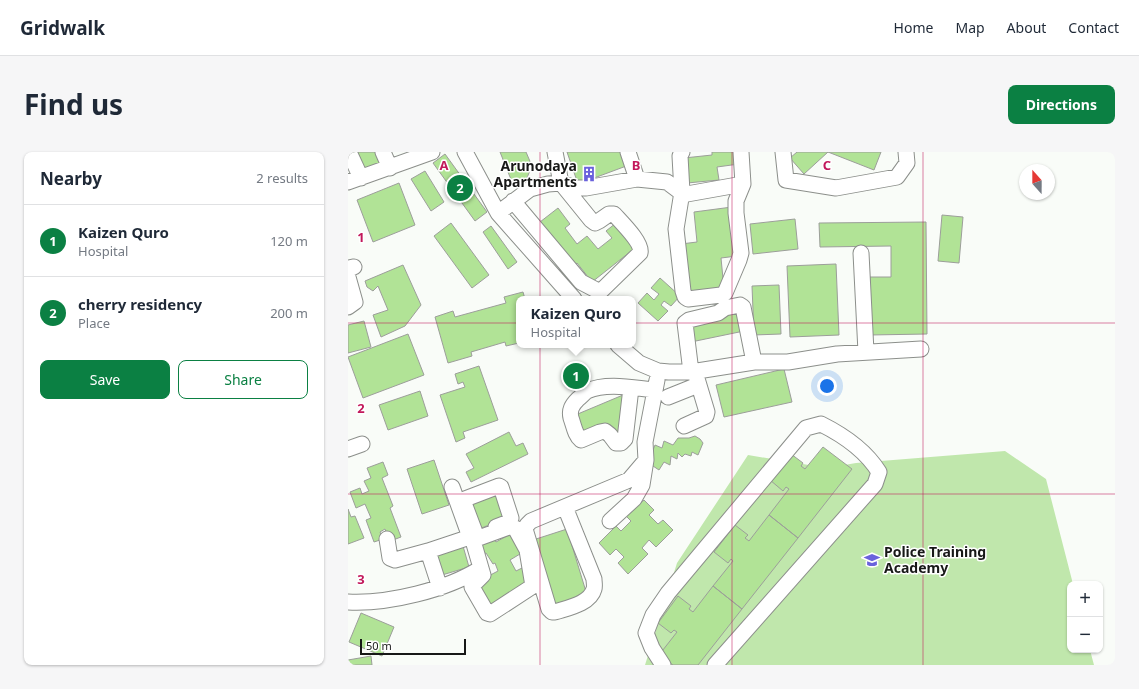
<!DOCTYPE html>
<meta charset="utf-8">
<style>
body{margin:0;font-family:"Noto Sans",sans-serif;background:#f6f6f7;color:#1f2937}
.controls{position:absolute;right:12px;bottom:12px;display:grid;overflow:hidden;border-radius:8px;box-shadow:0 1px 3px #0004}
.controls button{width:36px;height:36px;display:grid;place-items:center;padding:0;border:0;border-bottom:1px solid #e0e1e3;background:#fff;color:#1f2937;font:20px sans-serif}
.compass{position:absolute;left:671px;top:12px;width:36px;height:36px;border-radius:50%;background:#fff;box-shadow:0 1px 3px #0004;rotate:339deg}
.scale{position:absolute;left:12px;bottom:10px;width:106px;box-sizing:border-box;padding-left:4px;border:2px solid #171817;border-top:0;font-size:11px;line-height:14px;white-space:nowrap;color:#171817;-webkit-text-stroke:3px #fff;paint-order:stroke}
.you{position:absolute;left:479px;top:234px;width:14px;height:14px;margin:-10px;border:3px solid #fff;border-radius:50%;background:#1a73e8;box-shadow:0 0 0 6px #1a73e833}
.badge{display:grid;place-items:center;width:26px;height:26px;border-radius:50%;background:#0b8043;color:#fff;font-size:13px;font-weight:700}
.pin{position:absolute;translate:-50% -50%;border:2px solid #fff;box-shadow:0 1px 4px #0006}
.popup{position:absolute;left:168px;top:144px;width:120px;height:52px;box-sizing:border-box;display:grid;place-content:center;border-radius:8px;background:#fff;filter:drop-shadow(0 1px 3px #0005);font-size:13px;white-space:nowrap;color:#747a83}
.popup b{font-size:15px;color:#1f2937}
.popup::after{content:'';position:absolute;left:50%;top:100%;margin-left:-8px;border:8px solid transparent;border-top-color:#fff}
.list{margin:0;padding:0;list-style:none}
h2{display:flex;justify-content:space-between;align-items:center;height:52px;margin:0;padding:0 16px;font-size:17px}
h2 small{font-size:13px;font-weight:400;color:#747a83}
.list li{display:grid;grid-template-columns:26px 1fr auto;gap:12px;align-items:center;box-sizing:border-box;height:72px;padding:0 16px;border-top:1px solid #e0e1e3}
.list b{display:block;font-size:15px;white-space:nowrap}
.list p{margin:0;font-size:13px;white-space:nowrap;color:#747a83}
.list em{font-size:13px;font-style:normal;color:#747a83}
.actions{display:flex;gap:8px;padding:12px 16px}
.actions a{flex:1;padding:9px 0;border:1px solid #0b8043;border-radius:8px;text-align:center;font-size:14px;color:#0b8043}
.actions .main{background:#0b8043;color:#fff}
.map{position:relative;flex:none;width:767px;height:513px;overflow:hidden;border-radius:8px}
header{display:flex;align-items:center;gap:24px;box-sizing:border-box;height:56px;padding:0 20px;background:#fff;border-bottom:1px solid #e0e1e3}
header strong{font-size:19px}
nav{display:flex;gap:22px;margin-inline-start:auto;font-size:14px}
.intro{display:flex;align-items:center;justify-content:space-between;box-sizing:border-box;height:96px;padding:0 24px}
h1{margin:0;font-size:28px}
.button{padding:10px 18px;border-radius:8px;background:#0b8043;color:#fff;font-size:14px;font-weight:700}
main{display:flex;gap:24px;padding:0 24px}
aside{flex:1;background:#fff;border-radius:8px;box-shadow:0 1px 3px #0004}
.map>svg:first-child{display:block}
.green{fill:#c0e7ac}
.building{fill:#b1e396;stroke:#9c9e9a}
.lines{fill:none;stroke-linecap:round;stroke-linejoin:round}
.minor-casing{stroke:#8c8f8b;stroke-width:17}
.minor{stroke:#fff;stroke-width:15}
.grid{fill:none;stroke:#c2185b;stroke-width:1;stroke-opacity:0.55}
.labels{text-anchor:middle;stroke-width:3;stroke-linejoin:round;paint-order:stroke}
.poi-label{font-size:14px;font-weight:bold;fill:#171817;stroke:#fff;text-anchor:end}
.grid-label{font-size:13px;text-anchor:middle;font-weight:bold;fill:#c2185b;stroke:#fff;stroke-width:3;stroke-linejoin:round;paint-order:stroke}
</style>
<header>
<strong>Gridwalk</strong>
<nav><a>Home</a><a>Map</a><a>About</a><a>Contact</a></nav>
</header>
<div class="intro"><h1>Find us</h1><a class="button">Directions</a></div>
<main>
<aside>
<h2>Nearby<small>2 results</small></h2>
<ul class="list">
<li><span class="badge">1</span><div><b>Kaizen Quro</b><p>Hospital</p></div><em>120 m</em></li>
<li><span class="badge">2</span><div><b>cherry residency</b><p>Place</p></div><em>200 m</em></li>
</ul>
<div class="actions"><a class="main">Save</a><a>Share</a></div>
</aside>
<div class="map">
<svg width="767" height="513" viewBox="0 0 767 513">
<rect width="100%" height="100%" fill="#f9fcf8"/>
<!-- green -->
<path class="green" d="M657,299L698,327L725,432H722V498H742L746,513H297L329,411L400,303L479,316L508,311Z"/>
<!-- building -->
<path class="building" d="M5,0H32L37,11L15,21Z
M152,0H178L184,14L175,35H166Z
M219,0H277L281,13L230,32Z
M364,0H390L391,12L369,15L371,28L339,31L336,6L364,3Z
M449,0H533L526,18L480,0L456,22L442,6Z
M97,2L139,60L127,69L85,11Z
M77,19L96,50L83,59L63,27Z
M51,31L67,73L25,90L9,48Z
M384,55L389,104L373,106L376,137L338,141L333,92L349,90L346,60Z
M210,56L222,72L217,76L229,92L239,84L250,97L264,86L258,79L268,71L287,96L244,130L229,111L224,115L192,70Z
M594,63L615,65L611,111L590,109Z
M447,67L450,97L405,102L402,72Z
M578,70L579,182L522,183V125H543V94L472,95L471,71Z
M103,71L141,123L124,136L86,84Z
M143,74L169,110L160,117L135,80Z
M488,112L491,183L442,185L439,114Z
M55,113L73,153L57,174L33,185L25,163L40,158L30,134L25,139L19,135L17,129Z
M312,126L332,144L323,154L316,149L313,153L320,159L310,169L290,151L299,141L306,148L311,142L303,136Z
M431,133L433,182L406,183L404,134Z
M175,140L177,147H171V191L158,194L157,190L123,200L124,204L100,211L87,165L105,159L107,165L158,151L156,145Z
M392,156L396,179L343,190L340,171Z
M16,169L23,195L0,201V173Z
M60,182L76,223L15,246L0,205Z
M131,214L150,268L115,280L117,286L108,290L92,243L117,235L115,230L110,232L107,222Z
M436,217L444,250L376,265L368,233Z
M72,239L80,264L40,278L31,253Z
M275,243V283L234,282L225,264Z
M161,280L168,294L175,291L180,302L123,330L118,320L126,316L118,302Z
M347,284L352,287L355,291L350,303L344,300L343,304L337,302L334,305L330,301L329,307L323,304L322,313L316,310L311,318L302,312L303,303L307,293L314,296L316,289L325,293L330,286H341Z
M475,295L504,317L450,386L421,363L441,337L438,335L435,339L422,328L443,302L455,311L453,314L457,317Z
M86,308L101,353L74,362L59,317Z
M35,310L40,323L34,326L45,354L42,356L53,385L45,388L40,385L37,377L32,380L35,387L26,390L18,368L23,366L17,352L8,356L2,340L12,336L14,342L21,339L16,329L23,326L19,316Z
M150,338L160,366L128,378L118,350Z
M296,348L306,358L301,363L310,372L315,368L325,378L308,395L301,388L294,396L300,402L280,422L270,411L276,405L268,397L262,403L251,391L268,374L273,379L283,369L278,364Z
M0,357L3,365L7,364L16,386L0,392Z
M421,363L450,386L394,457L365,434L385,409L383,407L380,411L366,400L387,373L400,383L397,386L401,389Z
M219,377L239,443L205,453L185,388Z
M164,381L177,399L162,408L168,419L174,416L183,434L141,458L129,430L150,419L147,411L145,412L138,401L133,403L128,392L145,386L148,390Z
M115,394L121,415L94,423L88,401Z
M365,434L394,457L350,513H325L311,503L329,480L326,478L323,481L310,471L330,444L343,454L341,457L345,460Z
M13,461L46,475L34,504L1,490Z
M23,504L24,513H0V508Z"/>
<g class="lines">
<defs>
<path id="minor" d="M1,0L13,26
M35,0L42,16
M117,0L150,61L226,147
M280,0L289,27
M334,0L332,4L334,40L328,77L335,139L337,145L340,147L373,143L377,141L391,108L393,101L388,61V49L395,32L393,0
M435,0L438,28L488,36L549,25L559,11L558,0
M0,30L84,0
M165,49L233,130L252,140L292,101C295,91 273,70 266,62H261L251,69L247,71L243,68L213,31L207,0
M150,61L182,37L200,32L213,31L227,36H238L289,27L319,30L331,39L339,42L395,32
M513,101L518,200
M0,116L6,115
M0,125L7,150L0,155
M270,193L291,211L310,219L321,220H343L406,210H440L489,202L573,197
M343,220L337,171L341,168L370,161L377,156L392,153L395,155L406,210
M283,236L277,287L273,291H268L262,283L257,279L252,280L233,288C227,283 226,274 223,266C221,258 224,253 230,247C233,245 236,241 239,239C259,230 286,236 307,238
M320,245L350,233
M336,274L358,264L359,260L347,220
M0,297L14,292
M217,355L246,427C246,430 247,434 246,437C242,452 219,456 207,460H204L201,457L177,377L179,373L183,369L281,328L298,308
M262,369L286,347L294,333L298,308L297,290L309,228
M161,375L167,376L179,398L185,434L142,462L139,461L124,435V434L135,423L126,392L128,387Z
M128,383L116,351L117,347L151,334L153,335L163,366L161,370L148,375
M39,387L42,406L47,408L80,399
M92,436L80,399L122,385L104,335
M0,450C40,452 99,438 133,416
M315,513L304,496L298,481L305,463L320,441L458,276L473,272C495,283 518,299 531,320L527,332L367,513"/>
</defs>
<!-- minor casing -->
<use href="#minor" class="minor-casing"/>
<!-- minor -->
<use href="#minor" class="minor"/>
</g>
<!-- grid -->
<path class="grid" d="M192,0V513M384,0V513M575,0V513M0,171H767M0,342H767"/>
<!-- icons -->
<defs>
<symbol id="building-bare" viewBox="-9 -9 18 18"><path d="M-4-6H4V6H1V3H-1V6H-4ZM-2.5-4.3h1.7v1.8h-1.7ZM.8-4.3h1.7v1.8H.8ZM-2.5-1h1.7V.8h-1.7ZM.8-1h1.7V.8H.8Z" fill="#6a62dc" stroke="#fff" stroke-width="2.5" paint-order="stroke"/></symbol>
<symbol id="university-bare" viewBox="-9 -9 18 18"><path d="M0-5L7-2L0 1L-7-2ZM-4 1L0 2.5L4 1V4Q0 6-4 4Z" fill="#6a62dc" stroke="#fff" stroke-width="2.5" paint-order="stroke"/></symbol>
</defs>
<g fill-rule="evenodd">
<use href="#building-bare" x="230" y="11" width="22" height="22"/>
<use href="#university-bare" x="513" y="397" width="22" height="22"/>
</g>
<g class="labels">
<!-- poi labels -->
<g class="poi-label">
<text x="229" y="19">Arunodaya<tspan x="229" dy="16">Apartments</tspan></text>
<text x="536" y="405" text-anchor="start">Police Training<tspan x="536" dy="16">Academy</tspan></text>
</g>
</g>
<g class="grid-label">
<text x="96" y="18">A</text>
<text x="288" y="18">B</text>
<text x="479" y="18">C</text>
<text x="13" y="90">1</text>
<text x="13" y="261">2</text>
<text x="13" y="432">3</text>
</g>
</svg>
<div class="controls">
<button>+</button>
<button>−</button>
</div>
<svg class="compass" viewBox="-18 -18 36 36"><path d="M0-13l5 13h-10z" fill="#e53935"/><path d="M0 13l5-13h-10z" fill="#747a83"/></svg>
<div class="scale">50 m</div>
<div class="you"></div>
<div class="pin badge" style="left:228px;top:224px">1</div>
<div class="popup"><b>Kaizen Quro</b>Hospital</div>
<div class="pin badge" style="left:112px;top:36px">2</div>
</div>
</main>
